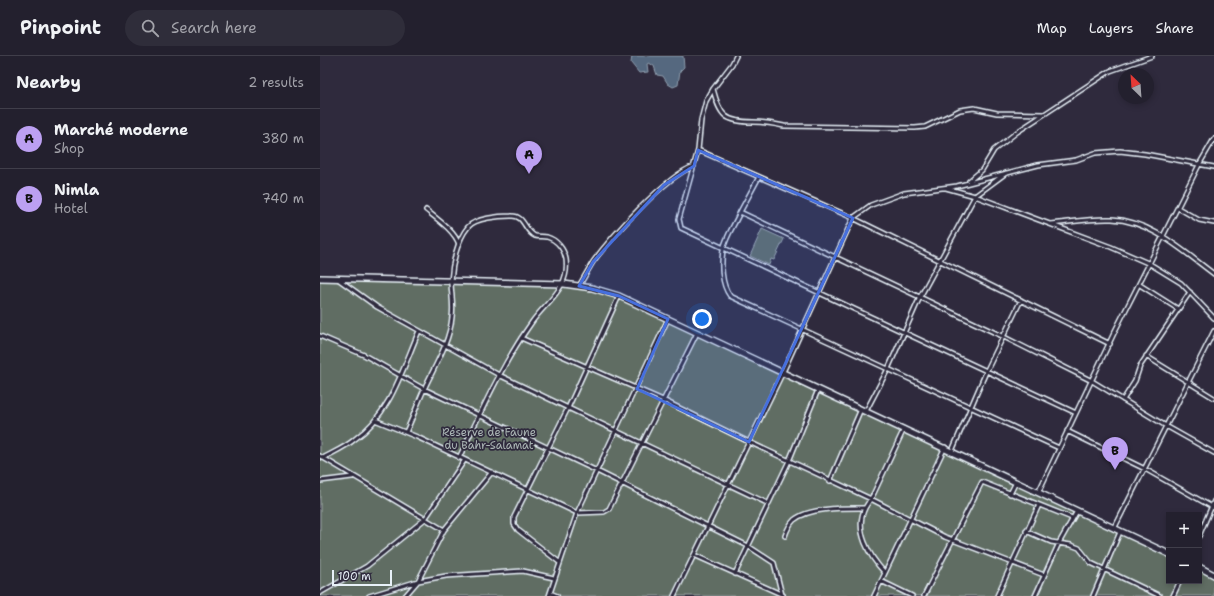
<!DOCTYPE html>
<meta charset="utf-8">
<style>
body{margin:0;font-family:"Shantell Sans",sans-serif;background:#2f2d3a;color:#f1f3f6}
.controls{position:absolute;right:12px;bottom:12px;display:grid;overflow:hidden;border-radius:0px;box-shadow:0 2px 6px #0003}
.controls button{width:36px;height:36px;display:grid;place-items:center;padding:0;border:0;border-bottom:1px solid #403e4a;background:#23202e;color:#f1f3f6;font:20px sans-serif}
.compass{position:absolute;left:798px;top:12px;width:36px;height:36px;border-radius:50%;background:#23202e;box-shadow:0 2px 6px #0003;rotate:335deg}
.scale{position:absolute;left:12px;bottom:10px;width:60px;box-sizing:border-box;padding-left:4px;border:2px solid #e8f1f8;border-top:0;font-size:11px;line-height:14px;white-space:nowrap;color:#e8f1f8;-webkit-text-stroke:3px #2f2a3d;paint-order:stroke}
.you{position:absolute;left:382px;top:263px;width:14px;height:14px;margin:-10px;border:3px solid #fff;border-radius:50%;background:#1a73e8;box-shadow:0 0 0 6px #1a73e833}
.badge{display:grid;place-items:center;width:26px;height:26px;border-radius:50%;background:#bca0f2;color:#111;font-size:13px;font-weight:700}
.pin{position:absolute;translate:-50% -33px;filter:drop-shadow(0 1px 2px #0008)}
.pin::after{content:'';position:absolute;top:21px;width:14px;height:12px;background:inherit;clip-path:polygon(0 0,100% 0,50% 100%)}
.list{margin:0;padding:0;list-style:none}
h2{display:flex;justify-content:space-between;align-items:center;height:52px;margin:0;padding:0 16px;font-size:17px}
h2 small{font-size:13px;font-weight:400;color:#a3a3aa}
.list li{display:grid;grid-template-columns:26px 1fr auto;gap:12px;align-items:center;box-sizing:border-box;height:60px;padding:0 16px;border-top:1px solid #403e4a}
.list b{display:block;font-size:15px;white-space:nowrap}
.list p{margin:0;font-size:13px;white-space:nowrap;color:#a3a3aa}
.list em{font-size:13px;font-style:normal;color:#a3a3aa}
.icon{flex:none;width:22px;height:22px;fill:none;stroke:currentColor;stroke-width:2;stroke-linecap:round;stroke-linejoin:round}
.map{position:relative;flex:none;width:894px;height:540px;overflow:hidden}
header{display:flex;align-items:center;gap:24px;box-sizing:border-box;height:56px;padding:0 20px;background:#23202e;border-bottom:1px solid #403e4a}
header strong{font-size:19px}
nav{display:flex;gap:22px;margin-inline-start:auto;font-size:14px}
.search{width:280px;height:36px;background:#2f2d3a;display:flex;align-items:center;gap:10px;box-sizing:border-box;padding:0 14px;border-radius:22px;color:#a3a3aa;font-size:15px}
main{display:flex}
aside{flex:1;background:#23202e}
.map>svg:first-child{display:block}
.green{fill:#606d63;stroke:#a4afae}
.water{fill:#54687f;stroke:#8f9faf}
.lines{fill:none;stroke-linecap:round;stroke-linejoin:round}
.minor-casing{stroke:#e8f1f8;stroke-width:6}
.primary-casing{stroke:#e8f1f8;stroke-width:8}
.minor{stroke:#2f2a3d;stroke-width:3}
.primary{stroke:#2f2a3d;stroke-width:5}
.marked{fill:#466fde;fill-opacity:0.2;stroke:#466fde;stroke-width:3;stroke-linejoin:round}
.labels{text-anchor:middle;stroke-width:3.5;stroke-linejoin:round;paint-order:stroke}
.park-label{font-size:11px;fill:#abb6b5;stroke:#2f2a3d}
</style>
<header>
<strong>Pinpoint</strong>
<div class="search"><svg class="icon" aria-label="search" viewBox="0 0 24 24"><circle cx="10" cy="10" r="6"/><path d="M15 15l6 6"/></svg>Search here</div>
<nav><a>Map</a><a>Layers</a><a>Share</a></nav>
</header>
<main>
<aside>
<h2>Nearby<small>2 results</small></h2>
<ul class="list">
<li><span class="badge">A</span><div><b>Marché moderne</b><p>Shop</p></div><em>380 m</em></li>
<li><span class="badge">B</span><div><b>Nimla</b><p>Hotel</p></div><em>740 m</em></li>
</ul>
</aside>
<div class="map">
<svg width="894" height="540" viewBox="0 0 894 540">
<rect width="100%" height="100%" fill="#2f2a3d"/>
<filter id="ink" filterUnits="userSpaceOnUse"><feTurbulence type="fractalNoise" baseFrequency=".025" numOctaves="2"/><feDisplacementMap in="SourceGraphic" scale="8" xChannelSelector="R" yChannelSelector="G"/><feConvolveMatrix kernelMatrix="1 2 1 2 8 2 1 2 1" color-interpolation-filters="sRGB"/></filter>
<g filter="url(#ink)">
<!-- green -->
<path class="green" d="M442,173L464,183L454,204L451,203L449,209L430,200Z
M0,222L204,226L285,235L849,498V525H879V511L894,519V540H0Z"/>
<!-- water -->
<path class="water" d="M312,0H363L364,11L360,15L358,29L353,31L348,28L343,20L337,19L334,10L329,7L327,8L328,16L319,17L311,7Z"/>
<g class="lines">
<defs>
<path id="minor" d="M416,0L412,8L393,33L386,45L381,64L378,94L359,163L361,172L756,357
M393,33C400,60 405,66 433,66C444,66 454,68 464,70L595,72L605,71L640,54L654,52L677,57L723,58
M378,94L533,162L790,288
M439,121L420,156L684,281L772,325L846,370L894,397
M649,125L662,114L674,94L697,76L790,15L832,0
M626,132L655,140L791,191L830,208L861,227L894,262
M858,152L879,164L894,167
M106,154C116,162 136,176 139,189
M420,156C415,168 405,182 403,194C401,208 401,228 410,240L739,392
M730,168C751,166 771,162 792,163C832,165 864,196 894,218
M18,223L57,251L179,319L449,448
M820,229L858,253
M259,230C264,222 268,214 273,206C291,181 346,120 374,110
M0,280L44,299L104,333L277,415L428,490L454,507L462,539
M201,282L343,344L429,386L551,443L625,481L724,519
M826,300L894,342
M803,344L815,325L820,310L870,236
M546,355L568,313L600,241L655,140L686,117
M55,364L97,381L257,457L284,456L289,453L377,277
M747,375L825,413L894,452
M86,376C93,361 99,344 106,329C116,308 130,285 132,261C134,249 131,237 131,225C132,209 137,184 148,171C155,162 180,160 191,160C205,159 204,175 215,180C219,181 223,180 227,181C237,184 244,193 246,203C250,232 227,245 212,266C182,308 161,356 139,402
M632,395L666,316L701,244
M0,400L124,474
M3,402C14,396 26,391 35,383C70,359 83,312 99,275
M0,425L32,421
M510,425L541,353
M718,437L795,275L880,107L894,83
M690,438L696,426
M545,452C534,474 549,500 565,517
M794,473L894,275
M706,475L731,486L751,489L759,492L771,507L840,540
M465,480C467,474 470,468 474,464C489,451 526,452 545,452L553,439L584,373
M879,480L894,445
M374,499L463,539
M239,506L198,474L194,468V461L248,352L299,240
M415,518L469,405L498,334
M561,525L592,540
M0,537L47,510L105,463L144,405
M230,537L237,540
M49,540L98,525L126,520L203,515L234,522
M85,540L98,525L124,474L172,416
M229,540L257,457L348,263
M354,540L463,316L533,162L551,149L584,137L637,130L718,109L756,104L775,97L800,95L825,98L894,111
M554,540L625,391
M604,540L662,426L752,462
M677,540L719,449
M715,540L739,487L757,455
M773,540L800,476
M853,540L860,525"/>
<path id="primary" d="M0,222L244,228L272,232L299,240L849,498
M879,511L894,519"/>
</defs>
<!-- minor casing -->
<use href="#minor" class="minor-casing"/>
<!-- primary casing -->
<use href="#primary" class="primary-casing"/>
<!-- minor -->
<use href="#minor" class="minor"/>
<!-- primary -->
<use href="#primary" class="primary"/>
</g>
</g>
<!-- marked area -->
<path class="marked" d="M378,94L533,162L429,386L317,333L348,263L299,240L259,230L273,206L344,129L374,110Z"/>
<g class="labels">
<!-- park labels -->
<g class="park-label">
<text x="169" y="380">Réserve de Faune<tspan x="169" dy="13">du Bahr-Salamat</tspan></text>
</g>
</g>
</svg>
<div class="controls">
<button>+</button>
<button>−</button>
</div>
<svg class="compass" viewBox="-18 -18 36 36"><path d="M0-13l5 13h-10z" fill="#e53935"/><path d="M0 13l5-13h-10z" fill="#a3a3aa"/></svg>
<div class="scale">100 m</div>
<div class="you"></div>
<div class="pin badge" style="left:209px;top:118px">A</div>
<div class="pin badge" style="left:795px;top:414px">B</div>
</div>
</main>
